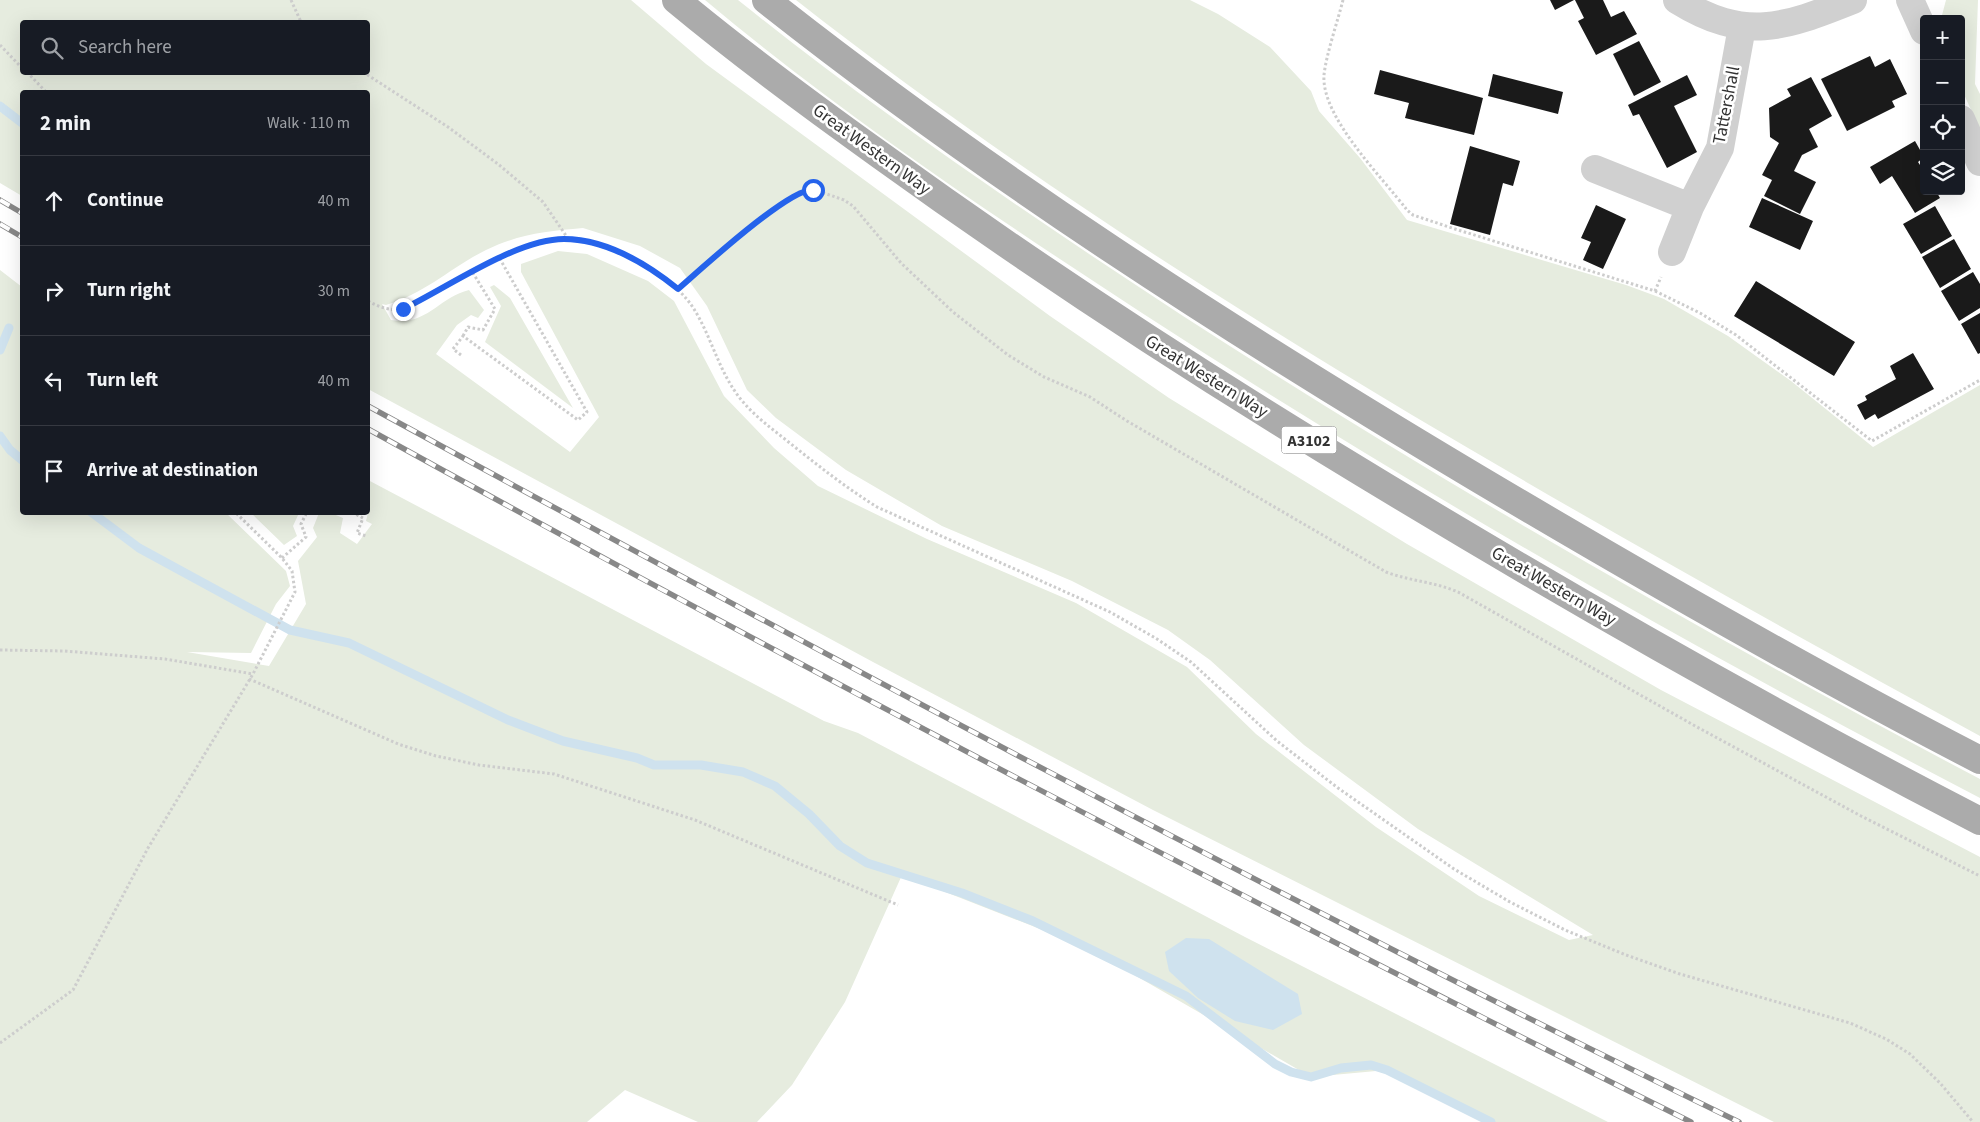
<!DOCTYPE html>
<meta charset="utf-8">
<style>
body{margin:0;font-family:"Source Sans 3",sans-serif;background:#20242c;color:#f1f3f6}
.controls{position:absolute;right:15px;top:15px;display:grid;overflow:hidden;border-radius:5px;box-shadow:0 5px 20px #0002}
.controls button{width:45px;height:45px;display:grid;place-items:center;padding:0;border:0;border-bottom:1px solid #363941;background:#171b24;color:#f1f3f6;font:25px sans-serif}
.stop{position:absolute;width:15px;height:15px;margin:-11px;border:4px solid #2563eb;border-radius:50%;background:#fff}
.stop.end{background:#2563eb;border-color:#fff;box-shadow:0 1px 5px #0008}
.list{margin:0;padding:0;list-style:none}
h2{display:flex;justify-content:space-between;align-items:center;height:65px;margin:0;padding:0 20px;font-size:21px}
h2 small{font-size:16px;font-weight:400;color:#9ea1a6}
.list li{display:grid;grid-template-columns:32px 1fr auto;gap:15px;align-items:center;box-sizing:border-box;height:90px;padding:0 20px;border-top:1px solid #363941}
.list b{display:block;font-size:19px;white-space:nowrap}
.list em{font-size:16px;font-style:normal;color:#9ea1a6}
.icon{flex:none;width:28px;height:28px;fill:none;stroke:currentColor;stroke-width:2;stroke-linecap:round;stroke-linejoin:round}
.map{position:relative;flex:none;width:1980px;height:1122px;overflow:hidden}
.search{position:absolute;background:#171b24;box-shadow:0 5px 20px #0002;left:20px;top:20px;width:350px;height:55px;display:flex;align-items:center;gap:12px;box-sizing:border-box;padding:0 18px;border-radius:5px;color:#9ea1a6;font-size:19px}
.panel{position:absolute;background:#171b24;box-shadow:0 5px 20px #0002;left:20px;top:90px;width:350px;height:425px;border-radius:5px}
.map>svg:first-child{display:block}
.green{fill:#e6ecdf;fill-rule:evenodd}
.water{fill:#cfe2ee}
.lines{fill:none;stroke-linecap:round;stroke-linejoin:round}
.stream{stroke:#cfe2ee;stroke-width:9}
.building{fill:#1a1a1a}
.path{stroke:#cdcdcd;stroke-width:3;stroke-dasharray:2.5 2.5;stroke-linecap:butt}
.street{stroke:#d0d0d0;stroke-width:28}
.primary{stroke:#ababab;stroke-width:28}
.rail-casing{stroke:#888;stroke-width:5.5}
.rail{stroke:#fff;stroke-width:4;stroke-dasharray:11;stroke-linecap:butt}
.route{stroke:#2563eb;stroke-width:6}
.labels{text-anchor:middle;stroke-width:5;stroke-linejoin:round;paint-order:stroke}
.shield{fill:#fff;stroke:#707070;stroke-width:1}
.shield-label{font-size:16px;font-weight:bold;fill:#333}
.street-label{font-size:18px;fill:#333;stroke:#fff}
</style>
<div class="map">
<svg width="1980" height="1122" viewBox="0 0 1980 1122">
<rect width="100%" height="100%" fill="#fff"/>
<!-- green -->
<path class="green" d="M0,0H631L706,64L1050,316L1169,398L1407,544L1661,690L1980,857V1122H1774L1153,810L873,662L368,389V92H22V196L0,183ZM22,22H368V72H22ZM583,228L640,246L680,268L707,306L747,390L776,418L846,470L942,526L1072,581L1168,630L1210,660L1304,745L1418,829L1593,935L1569,940L1479,896L1376,827L1256,734L1187,667L1076,603L927,539L818,486L774,448L724,396L674,301L648,281L587,254L558,251L521,264V272L599,417L570,452L436,354L457,325L471,315L478,318L484,310L469,290C439,297 426,327 391,320L382,304L386,305C426,293 450,268 486,250C519,234 547,231 583,228Z
M705,0H738C880,114 1030,216 1183,316C1441,483 1708,636 1980,779V798C1694,649 1413,489 1142,313C992,215 842,115 705,0Z
M796,0H1190L1218,14L1270,47L1311,91L1319,111L1360,158L1407,220L1626,285L1664,299L1728,336L1791,381L1873,447L1980,385V736C1789,632 1599,526 1412,415C1200,288 991,153 796,0Z
M1946,0H1978L1975,84L1980,94V129L1961,88V19H1941Z
M0,270L22,287V512L226,513L286,571L290,586L276,604L251,653L187,652L269,666L306,604L298,561L317,537L313,528L319,513H331L343,518L340,533L357,544L372,524L366,521L368,513V480L824,721L858,733L1245,937L1608,1122H1493L1387,1070L1311,1077L1086,947L902,875L845,1002L792,1085L757,1122H698L625,1090L587,1122H0Z
M494,285L510,298L573,408L485,342L501,306L490,287Z
M251,513H299L293,526L297,536L284,545Z"/>
<!-- water -->
<path class="water" d="M1186,938L1209,939L1298,994L1302,1014L1273,1030L1235,1021L1198,998L1169,971L1165,952Z"/>
<g class="lines">
<!-- stream -->
<path class="stream" d="M0,106L22,123
M0,350L9,328
M0,436L10,450L22,460
M91,512L139,548L290,630L349,643L508,720L563,741L637,758L654,765H701L743,772L775,786L809,814L840,846L867,863L962,893L1033,921L1186,996L1275,1064L1291,1072L1311,1077L1341,1068L1371,1065L1387,1070L1491,1122"/>
</g>
<!-- building -->
<path class="building" d="M1550,0H1574L1555,10Z
M1575,0H1603L1611,17L1624,11L1637,34L1596,55L1578,21L1584,18Z
M1639,41L1661,82L1634,96L1613,54Z
M1870,56L1875,67L1890,59L1907,94L1892,101L1895,107L1847,131L1821,79Z
M1380,70L1483,98L1474,135L1405,118L1409,103L1374,94Z
M1493,74L1563,92L1558,114L1488,96Z
M1687,75L1697,95L1674,106L1697,152L1667,168L1639,114L1633,116L1628,105Z
M1811,77L1832,116L1809,129L1818,147L1802,155L1794,171L1816,182L1800,214L1764,196L1772,180L1762,175L1779,143L1770,137L1769,108L1791,96L1787,89Z
M1915,141L1924,157L1918,162L1924,171V191H1936L1940,198L1915,213L1892,176L1880,184L1870,167Z
M1470,146L1520,161L1513,186L1503,183L1490,235L1450,224Z
M1762,198L1813,221L1800,250L1749,227Z
M1596,205L1626,219L1603,269L1583,260L1591,242L1581,238Z
M1935,206L1952,236L1921,254L1903,224Z
M1954,239L1971,269L1940,288L1922,257Z
M1973,272L1980,284V308L1959,321L1941,291Z
M1756,281L1855,342L1834,376L1734,316Z
M1980,313V353L1978,354L1961,324Z
M1913,353L1934,389L1878,419L1875,414L1865,420L1857,405L1867,400L1865,396L1896,379L1890,366Z"/>
<g class="lines">
<!-- path -->
<path class="path" d="M291,0L301,22
M1343,0C1338,20 1326,55 1324,75C1321,117 1382,177 1407,210L1413,215L1455,229L1655,291L1661,277
M0,45L22,68
M27,72L46,92
M363,72L448,127L498,164L543,202L569,240
M678,289L735,238L799,192L807,189L824,193L844,200L853,206L901,263L953,312L1008,355L1044,377L1090,397L1127,421L1386,572C1410,581 1435,582 1458,592L1697,727L1861,816L1980,876
M1655,291L1700,313L1736,335L1872,441L1980,380
M368,301C379,307 389,311 403,309C450,286 495,253 546,242C593,231 666,268 692,306C712,336 719,375 744,403C756,417 771,428 786,440C816,464 845,487 877,507L1110,612L1157,639L1191,662L1277,741L1338,788L1454,869L1510,902L1565,930L1626,955L1680,974L1850,1023L1886,1039L1910,1054L1940,1083L1973,1122
M463,336L468,327L483,330L495,309L473,273
M461,355L453,349L463,336L578,420L587,412L500,259
M352,512L363,518L357,533L366,536
M282,558L306,537L301,524L307,512
M0,650L64,651L165,659L253,674
M249,679L398,744L436,756L479,765L554,774L695,820L898,905
M0,1043L73,990L148,848L253,674L295,592L292,571L282,558L235,512"/>
<!-- street -->
<path class="street" d="M1677,0C1745,42 1783,28 1853,0
M1910,0L1924,31
M1961,119L1980,162
M1595,169L1690,207
M1672,252L1690,207L1720,148L1742,27"/>
<!-- primary -->
<path class="primary" d="M676,0C741,54 810,105 880,155C1024,259 1173,357 1325,450C1539,581 1757,706 1980,821
M766,0C990,177 1232,332 1477,478C1642,576 1809,672 1980,760"/>
<defs>
<path id="rail" d="M0,200L22,213
M0,224L22,237
M368,406C820,653 1275,896 1739,1122
M368,429C804,670 1245,900 1691,1122"/>
</defs>
<!-- rail casing -->
<use href="#rail" class="rail-casing"/>
<!-- rail -->
<use href="#rail" class="rail"/>
</g>
<g class="lines">
<!-- route -->
<path class="route" d="M403,309C447,288 516,239 564,239C605,239 647,264 678,289C700,270 790,187 813,190"/>
</g>
<g class="labels">
<!-- shield labels -->
<rect class="shield" x="1281.5" y="426.5" width="55" height="27" rx="4"/>
<g class="shield-label">
<text x="1309" y="446">A3102</text>
</g>
<!-- street labels -->
<g class="street-label">
<text transform="translate(1726 105) rotate(-79)" y="6">Tattershall</text>
<text transform="translate(872 149) rotate(36)" y="6">Great Western Way</text>
<text transform="translate(1207 376) rotate(32)" y="6">Great Western Way</text>
<text transform="translate(1554 586) rotate(30)" y="6">Great Western Way</text>
</g>
</g>
</svg>
<div class="controls">
<button>+</button>
<button>−</button>
<button><svg class="icon" aria-label="locate" viewBox="0 0 24 24"><circle cx="12" cy="12" r="6"/><path d="M12 2v4M12 18v4M2 12h4M18 12h4"/></svg></button>
<button><svg class="icon" aria-label="layers" viewBox="0 0 24 24"><path d="M12 4l9 5-9 5-9-5zM3 14l9 5 9-5"/></svg></button>
</div>
<div class="stop" style="left:813px;top:190px"></div>
<div class="stop end" style="left:403px;top:309px"></div>
<div class="search"><svg class="icon" aria-label="search" viewBox="0 0 24 24"><circle cx="10" cy="10" r="6"/><path d="M15 15l6 6"/></svg>Search here</div>
<section class="panel">
<h2>2 min<small>Walk · 110 m</small></h2>
<ul class="list">
<li><svg class="icon" aria-label="ahead" viewBox="0 0 24 24"><path d="M12 20V5M6 11l6-6 6 6"/></svg><div><b>Continue</b></div><em>40 m</em></li>
<li><svg class="icon" aria-label="right" viewBox="0 0 24 24"><path d="M7 20v-9h11M14 6l5 5-5 5"/></svg><div><b>Turn right</b></div><em>30 m</em></li>
<li><svg class="icon" aria-label="left" viewBox="0 0 24 24"><path d="M17 20v-9H6M10 6l-5 5 5 5"/></svg><div><b>Turn left</b></div><em>40 m</em></li>
<li><svg class="icon" aria-label="arrive" viewBox="0 0 24 24"><path d="M6 21V4h12l-3 4 3 4H6"/></svg><div><b>Arrive at destination</b></div></li>
</ul>
</section>
</div>
